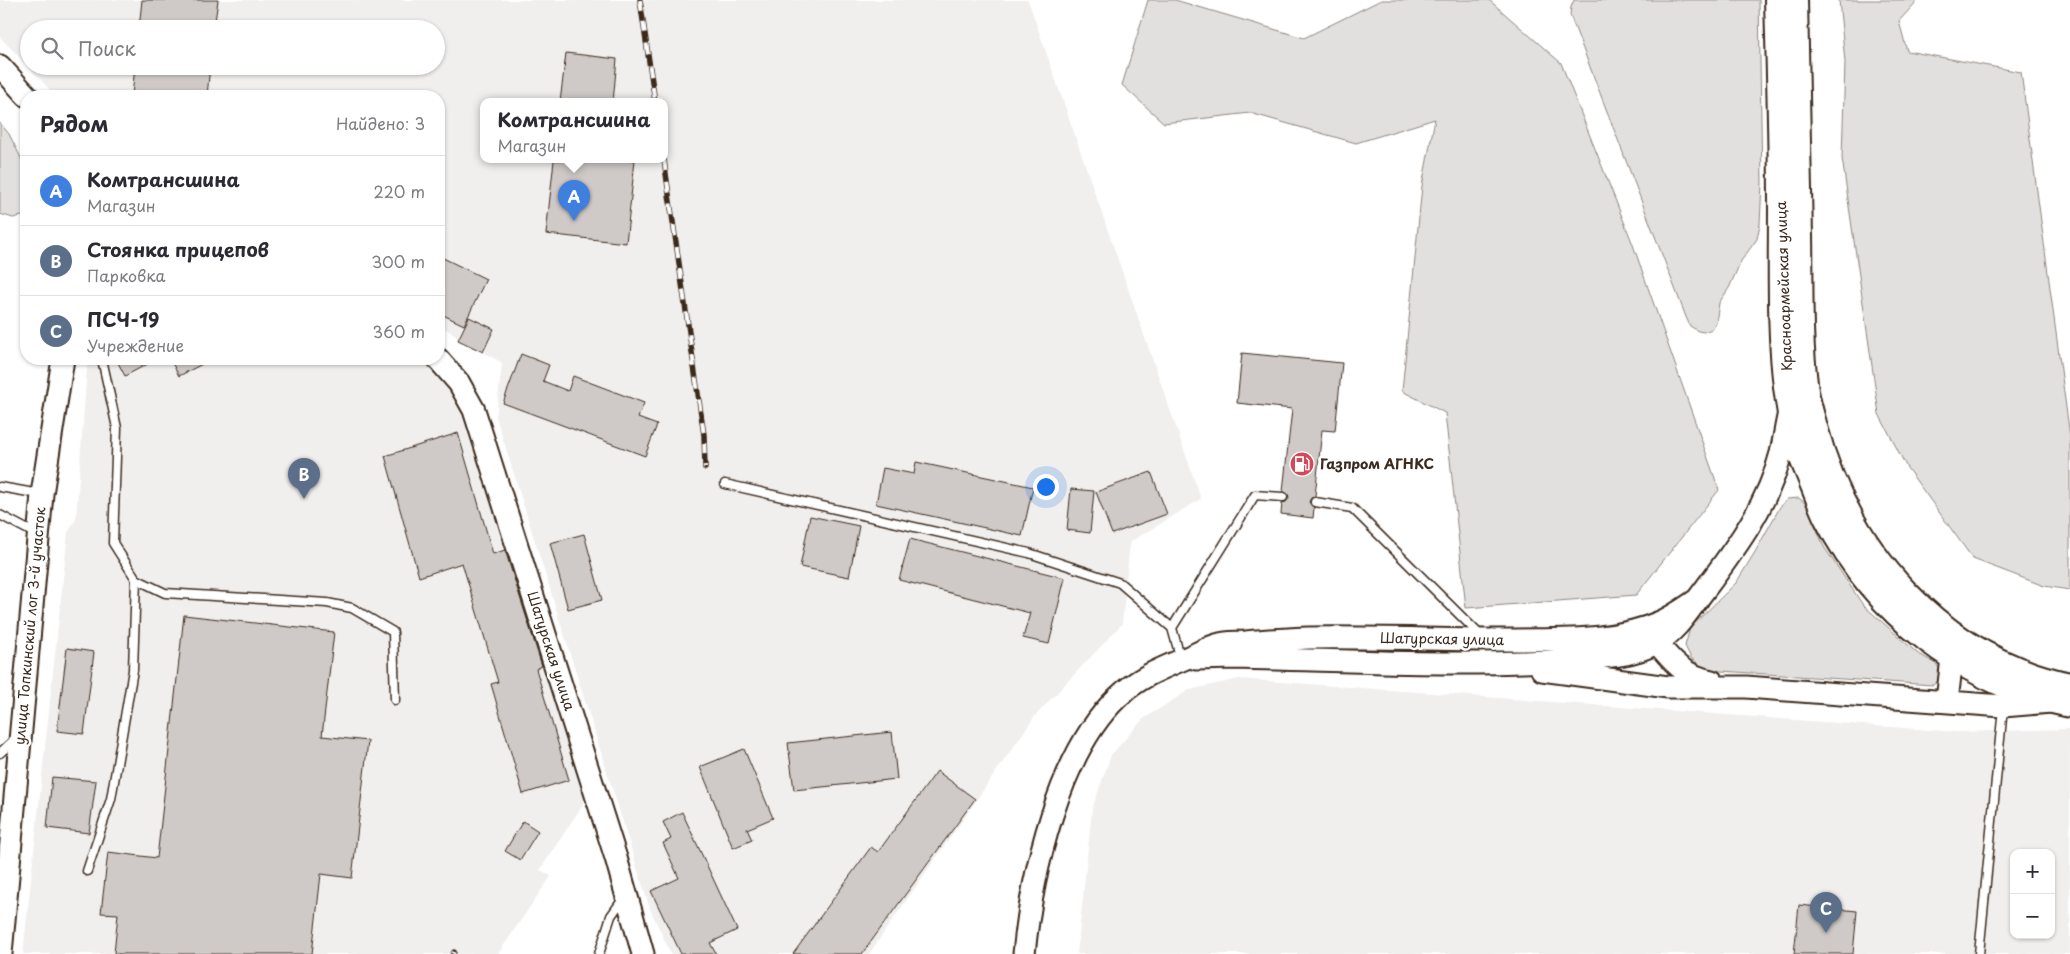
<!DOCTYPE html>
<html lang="ru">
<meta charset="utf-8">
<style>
body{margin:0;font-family:"Playpen Sans",sans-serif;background:#f7f7f7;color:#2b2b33}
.controls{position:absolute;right:15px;bottom:15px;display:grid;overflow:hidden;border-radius:10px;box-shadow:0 1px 4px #0004}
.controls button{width:45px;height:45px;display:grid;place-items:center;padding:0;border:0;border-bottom:1px solid #e1e1e2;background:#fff;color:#2b2b33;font:25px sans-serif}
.you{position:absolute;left:1045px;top:486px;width:18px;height:18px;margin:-12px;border:4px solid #fff;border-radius:50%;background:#1a73e8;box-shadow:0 0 0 8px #1a73e833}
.badge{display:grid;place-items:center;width:32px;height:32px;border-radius:50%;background:#0f766e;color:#fff;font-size:16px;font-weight:700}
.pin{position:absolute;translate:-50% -41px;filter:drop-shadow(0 1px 2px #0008)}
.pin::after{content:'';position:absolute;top:26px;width:18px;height:15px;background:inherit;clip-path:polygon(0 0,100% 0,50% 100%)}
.popup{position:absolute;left:480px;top:98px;width:188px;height:65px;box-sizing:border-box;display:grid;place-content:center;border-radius:10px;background:#fff;filter:drop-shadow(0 1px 4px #0005);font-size:16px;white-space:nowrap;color:#7c7c81}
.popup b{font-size:19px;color:#2b2b33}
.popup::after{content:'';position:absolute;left:50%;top:100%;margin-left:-10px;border:10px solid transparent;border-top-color:#fff}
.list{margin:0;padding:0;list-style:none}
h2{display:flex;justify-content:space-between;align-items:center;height:65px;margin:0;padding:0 20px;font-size:21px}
h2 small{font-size:16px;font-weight:400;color:#7c7c81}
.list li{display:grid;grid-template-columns:32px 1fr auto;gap:15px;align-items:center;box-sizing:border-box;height:70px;padding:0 20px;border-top:1px solid #e1e1e2}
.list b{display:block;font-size:19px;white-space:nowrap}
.list p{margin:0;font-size:16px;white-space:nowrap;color:#7c7c81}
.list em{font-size:16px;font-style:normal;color:#7c7c81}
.icon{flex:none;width:28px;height:28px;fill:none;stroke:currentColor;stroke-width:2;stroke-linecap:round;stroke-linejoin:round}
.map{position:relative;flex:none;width:2070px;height:954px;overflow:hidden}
.search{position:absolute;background:#fff;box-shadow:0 1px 4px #0004;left:20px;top:20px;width:425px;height:55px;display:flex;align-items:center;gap:12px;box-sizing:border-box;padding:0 18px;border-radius:28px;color:#7c7c81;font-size:19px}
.panel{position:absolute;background:#fff;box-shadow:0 1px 4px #0004;left:20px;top:90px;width:425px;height:275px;border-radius:20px}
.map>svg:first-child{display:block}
.built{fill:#f1efee;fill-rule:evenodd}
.green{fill:#e2e0de;stroke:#8e857e}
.building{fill:#cfcac7;stroke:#3b2a1e}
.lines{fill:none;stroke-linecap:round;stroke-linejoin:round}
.lane-casing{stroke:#3b2a1e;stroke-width:11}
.secondary-casing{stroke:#3b2a1e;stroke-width:25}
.primary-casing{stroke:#3b2a1e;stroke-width:28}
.lane{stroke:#fff;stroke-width:8}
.secondary{stroke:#fff;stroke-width:21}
.primary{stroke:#fff;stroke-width:24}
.rail-casing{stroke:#3b2a1e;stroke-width:5.5}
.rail{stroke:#fff;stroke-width:4;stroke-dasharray:11;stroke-linecap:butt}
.labels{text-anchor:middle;stroke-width:5;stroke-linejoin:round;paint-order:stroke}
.street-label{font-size:14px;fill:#3b2a1e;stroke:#fff}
.poi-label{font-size:14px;font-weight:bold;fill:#3b2a1e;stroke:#fff;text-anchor:start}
</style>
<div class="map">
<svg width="2070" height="954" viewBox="0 0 2070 954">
<rect width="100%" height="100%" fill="#fff"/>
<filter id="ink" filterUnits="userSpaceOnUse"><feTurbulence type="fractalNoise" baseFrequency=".02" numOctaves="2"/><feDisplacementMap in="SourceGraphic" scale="10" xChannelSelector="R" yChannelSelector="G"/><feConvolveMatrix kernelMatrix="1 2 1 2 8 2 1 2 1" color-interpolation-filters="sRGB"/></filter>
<g filter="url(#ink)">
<!-- built -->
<path class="built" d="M0,0H1028L1201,499L1130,542L1122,624L1035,716L869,954H671L650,909L496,417L502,363L439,325V96H56L0,37ZM29,29H436V66H29ZM484,102H664V160H484Z
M104,359H418L455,385L587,790L582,806L540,870L551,876L498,954H23L68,532L76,519L87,367Z
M1239,679L1958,732L2070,729V954H1077L1092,809L1111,755L1143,719L1189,690ZM2014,853H2051V935H2014Z"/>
<!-- green -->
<path class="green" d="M1148,0H1175L1304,38L1381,0H1489L1561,63L1632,242L1719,490L1636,595L1466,608L1445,413L1402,391L1422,186L1435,119L1356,143L1250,113L1164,123L1122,85Z
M1574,0H1759L1762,183L1760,224L1757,239L1741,261L1729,288L1719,303L1716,323L1712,329L1704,332L1698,331L1690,326L1686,317L1570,15L1571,7Z
M1839,0H1918L1899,21L1907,51L2021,72L2070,437V590L2044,586L1973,559L1907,468L1879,414L1842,158L1845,62Z
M0,123L9,134L26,168V215L13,218L0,214Z
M1799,498L1807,505L1824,547L1863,605L1917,653L1935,663L1941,670V679L1933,685L1706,670L1691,658L1685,646L1690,628L1736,583L1755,552L1780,507L1787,499Z"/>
<!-- building -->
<path class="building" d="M142,0H218L214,29H139Z
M566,53L617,59L613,102H560Z
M135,66H210L207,96H132Z
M554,160H635L626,243L546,234Z
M439,256L486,279L464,325L439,313Z
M469,317L494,329L483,352L458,340Z
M1242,353L1342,363L1335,431L1322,430L1315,496L1311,498L1309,502L1314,508L1313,518L1281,514L1282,503L1286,502L1289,498L1288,494L1283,491L1292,409L1237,403Z
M521,354L549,365L543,381L568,391L573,376L644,403L638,418L657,425L645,456L503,403Z
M116,359H157L125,376Z
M170,359H212L179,376Z
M458,433L493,554L505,550L542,666L536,669L569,780L523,794L491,684L498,682L462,563L419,577L385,456Z
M916,462L1033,487L1022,536L876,504L883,468L914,474Z
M1151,472L1167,514L1112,534L1096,492Z
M1071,489L1094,491L1090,533L1067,530Z
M810,516L859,526L849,577L800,567Z
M584,534L602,600L568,609L550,543Z
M910,539L1065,578L1049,644L1023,638L1030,613L899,580Z
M184,615L334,632L322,736L368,741L352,878L321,874L312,954H114L118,914L101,913L108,852L157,858Z
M67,648L94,652L84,734L57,731Z
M892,732L897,779L794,790L788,743Z
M744,749L773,818L747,829L752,840L733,848L700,767Z
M937,771L975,799L862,954H793L871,847L878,852Z
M52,777L96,781L89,833L47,828Z
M682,812L737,930L710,943L716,954H681L651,891L679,878L663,843L671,839L663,822Z
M523,821L538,831L520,860L505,851Z
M1799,905L1857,911L1853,954H1794Z"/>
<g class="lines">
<defs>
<path id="lane" d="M102,359L117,428L113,543L136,579L165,593L327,603L352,608L393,632L395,700
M725,484L1029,553L1120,583L1172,628
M0,487L40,494
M1315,502L1352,508L1480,635
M0,515L36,534
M1181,660L1172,628L1255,495L1283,497
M0,753L15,739
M87,871L111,799L133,670L136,579
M599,954L611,916L623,899
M1979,954L2003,708"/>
<path id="secondary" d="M0,66L27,96
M438,359L459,383L474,410L616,858L643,954
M1648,632C1668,656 1679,675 1712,681
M1196,659L1234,658C1344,660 1454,667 1564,660C1594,658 1629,658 1656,643C1674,633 1686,615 1697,600C1731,554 1767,509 1781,453C1784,439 1786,425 1789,412
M1542,670L1668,687H1746L2003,706L2051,702
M1947,701L1952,658
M1,954L42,494L63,359
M1024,954C1032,874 1058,754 1118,697C1140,676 1165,667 1191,656C1200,652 1210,646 1220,644C1228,642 1238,642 1246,642C1267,640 1287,639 1308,638C1376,637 1444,640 1512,640C1560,639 1615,642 1660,622C1674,616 1686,607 1698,599"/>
<path id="primary" d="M1777,0C1779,69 1781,138 1781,208C1781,283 1777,376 1798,448C1802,460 1808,472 1812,483C1817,495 1821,507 1827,519C1875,614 1965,684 2070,705
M1795,0C1797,79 1799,158 1800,236C1801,285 1799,335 1805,383C1806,398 1811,412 1815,427C1848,552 1940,658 2070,685"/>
</defs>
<!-- lane casing -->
<use href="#lane" class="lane-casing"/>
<!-- secondary casing -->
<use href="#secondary" class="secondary-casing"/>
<!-- primary casing -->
<use href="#primary" class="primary-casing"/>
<!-- lane -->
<use href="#lane" class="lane"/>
<!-- secondary -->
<use href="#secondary" class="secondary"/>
<!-- primary -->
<use href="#primary" class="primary"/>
<defs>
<path id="rail" d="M640,0L655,102
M664,160L704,435L705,468
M453,954L454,952"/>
</defs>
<!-- rail casing -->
<use href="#rail" class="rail-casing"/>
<!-- rail -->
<use href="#rail" class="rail"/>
</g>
</g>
<!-- icons -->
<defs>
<symbol id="fuel-disc" viewBox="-11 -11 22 22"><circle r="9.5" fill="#d1495b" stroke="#fff"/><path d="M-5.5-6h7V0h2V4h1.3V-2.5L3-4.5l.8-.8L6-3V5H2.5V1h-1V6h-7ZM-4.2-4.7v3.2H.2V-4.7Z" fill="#fff"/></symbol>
</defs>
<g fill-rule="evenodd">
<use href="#fuel-disc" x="1288" y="450" width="28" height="28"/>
</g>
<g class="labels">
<!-- street labels -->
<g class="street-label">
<text transform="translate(1784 286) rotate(-92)" y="5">Красноармейская улица</text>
<text transform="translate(30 626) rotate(-85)" y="5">улица Топкинский лог 3-й участок</text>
<text transform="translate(1442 639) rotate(1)" y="5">Шатурская улица</text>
<text transform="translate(551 651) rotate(72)" y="5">Шатурская улица</text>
</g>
<!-- poi labels -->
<g class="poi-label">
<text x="1320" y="469">Газпром АГНКС</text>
</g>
</g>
</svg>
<div class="controls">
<button>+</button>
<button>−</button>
</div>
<div class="you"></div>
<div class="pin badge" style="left:574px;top:221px;background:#3f7fe0">A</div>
<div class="popup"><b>Комтрансшина</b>Магазин</div>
<div class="pin badge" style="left:304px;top:499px;background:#5c6f8a">B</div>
<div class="pin badge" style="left:1826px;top:933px;background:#5c6f8a">C</div>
<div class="search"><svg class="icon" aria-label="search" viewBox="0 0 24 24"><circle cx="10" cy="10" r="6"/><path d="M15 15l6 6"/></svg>Поиск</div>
<section class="panel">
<h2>Рядом<small>Найдено: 3</small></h2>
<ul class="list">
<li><span class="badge" style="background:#3f7fe0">A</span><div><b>Комтрансшина</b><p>Магазин</p></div><em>220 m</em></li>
<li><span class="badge" style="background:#5c6f8a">B</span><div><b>Стоянка прицепов</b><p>Парковка</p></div><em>300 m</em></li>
<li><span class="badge" style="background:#5c6f8a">C</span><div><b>ПСЧ-19</b><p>Учреждение</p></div><em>360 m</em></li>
</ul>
</section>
</div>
